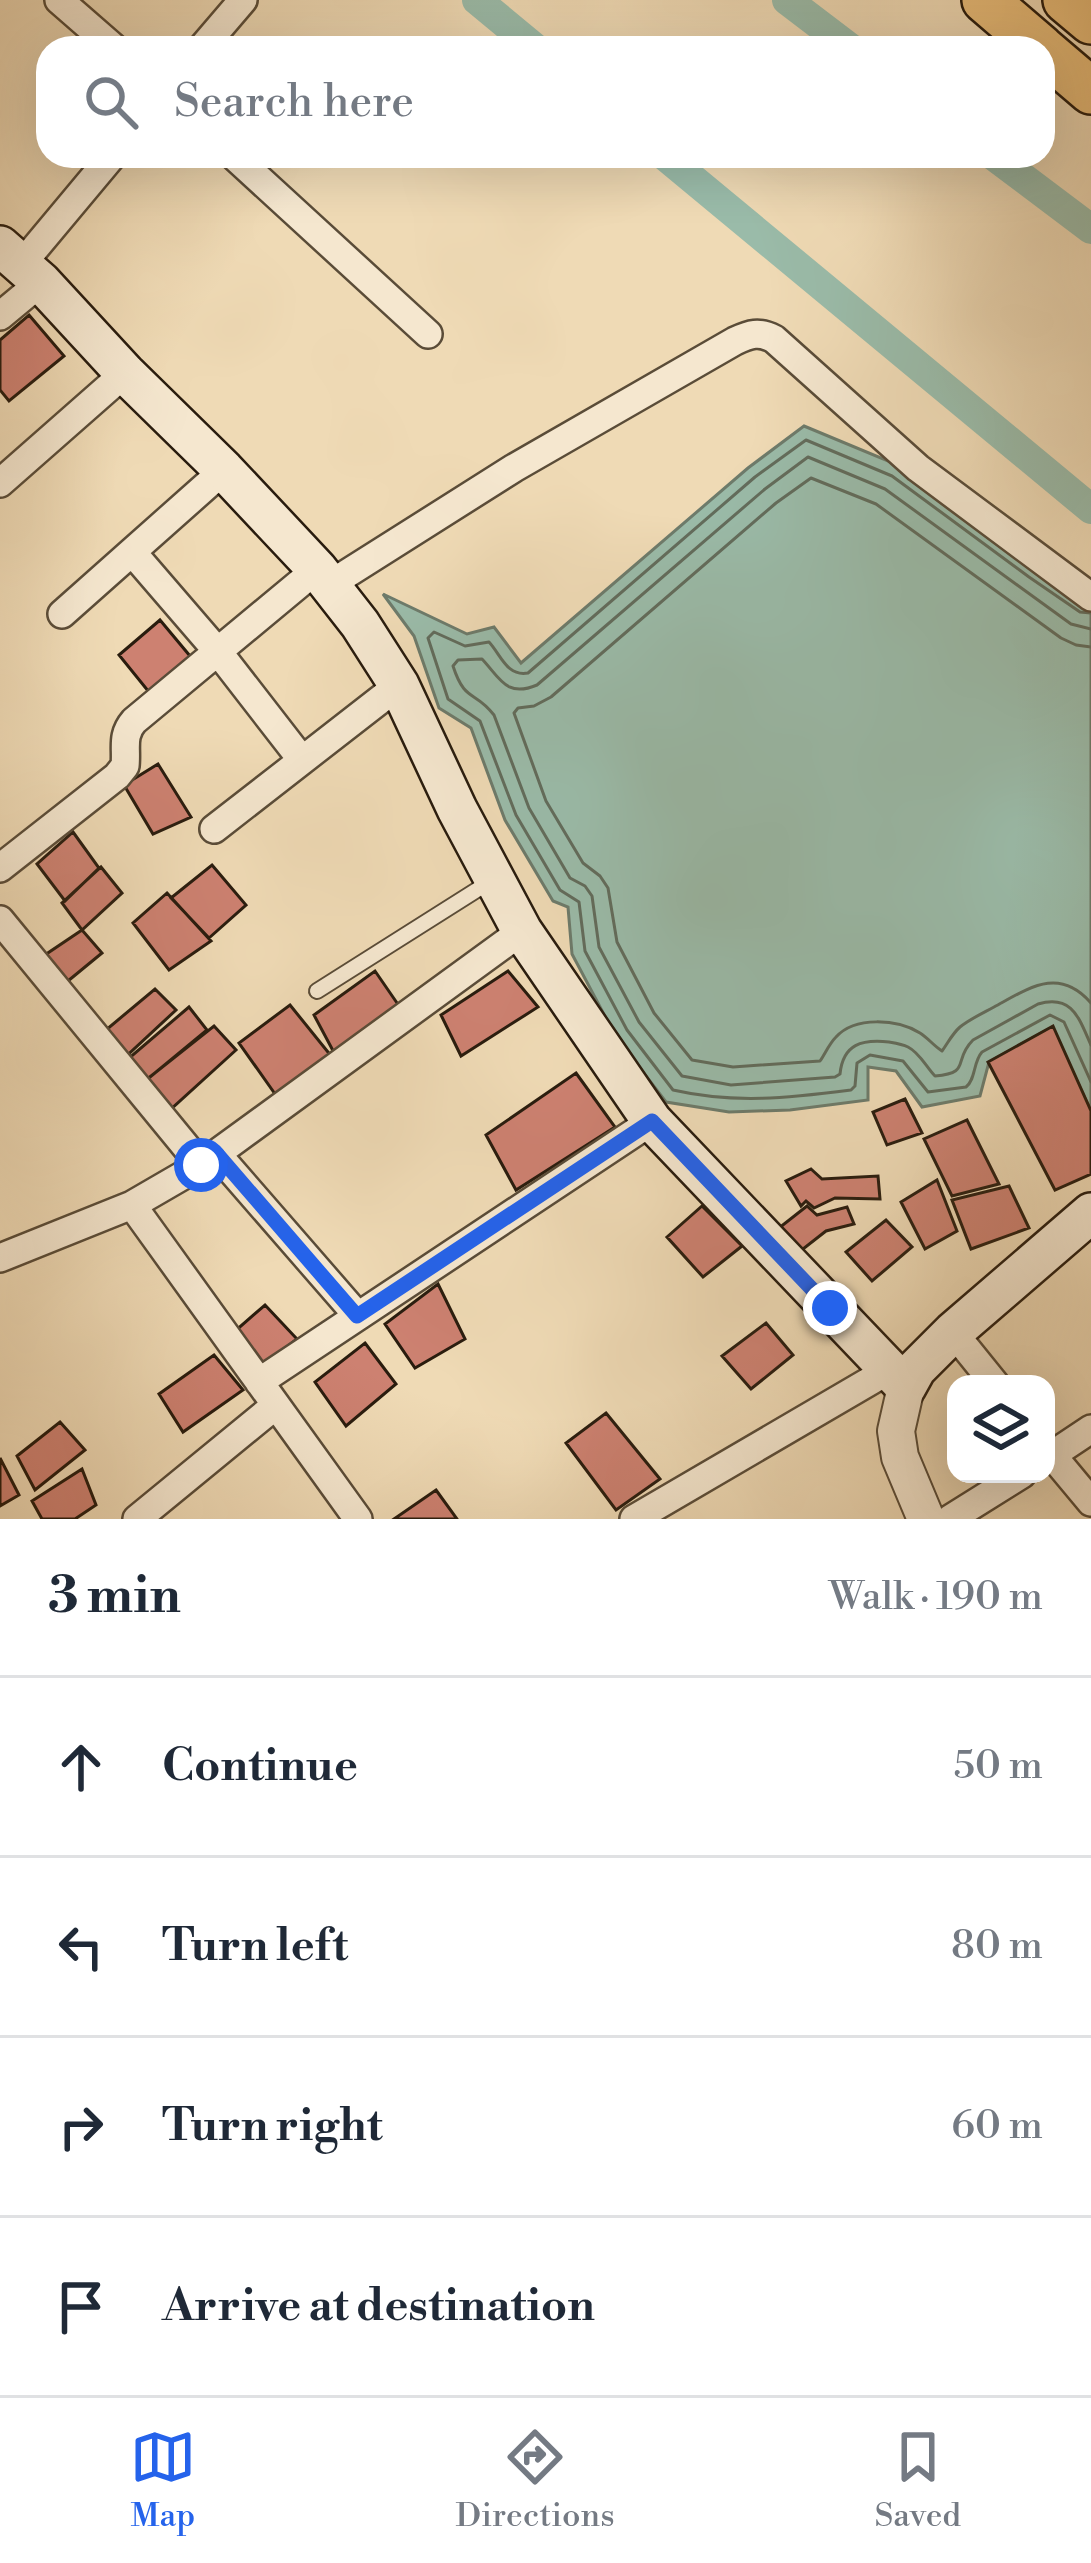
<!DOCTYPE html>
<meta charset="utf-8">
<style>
body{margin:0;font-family:"Libre Bodoni",serif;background:#f2f2f3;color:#1f2937}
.controls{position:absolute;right:36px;bottom:36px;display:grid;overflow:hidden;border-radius:24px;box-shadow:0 12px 48px #0002}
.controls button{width:108px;height:108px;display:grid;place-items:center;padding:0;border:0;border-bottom:3px solid #e0e1e3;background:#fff;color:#1f2937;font:60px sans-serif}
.stop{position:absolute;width:36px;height:36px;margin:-27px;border:9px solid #2563eb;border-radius:50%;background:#fff}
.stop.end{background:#2563eb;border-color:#fff;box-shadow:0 3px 12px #0008}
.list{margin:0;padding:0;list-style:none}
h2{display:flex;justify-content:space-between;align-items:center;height:156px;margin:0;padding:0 48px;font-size:51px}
h2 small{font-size:39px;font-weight:400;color:#747a83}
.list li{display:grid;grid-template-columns:78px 1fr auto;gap:36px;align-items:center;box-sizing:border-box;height:180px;padding:0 48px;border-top:3px solid #e0e1e3}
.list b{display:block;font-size:45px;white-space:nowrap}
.list em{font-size:39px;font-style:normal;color:#747a83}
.icon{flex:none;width:66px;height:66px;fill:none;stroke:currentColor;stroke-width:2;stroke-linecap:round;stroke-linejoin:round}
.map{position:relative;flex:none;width:1091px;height:1519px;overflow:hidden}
.search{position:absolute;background:#fff;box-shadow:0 12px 48px #0002;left:36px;right:36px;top:36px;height:132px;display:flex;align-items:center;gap:30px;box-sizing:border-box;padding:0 42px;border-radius:36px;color:#747a83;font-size:45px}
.sheet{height:876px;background:#fff}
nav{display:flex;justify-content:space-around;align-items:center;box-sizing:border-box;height:168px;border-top:3px solid #e0e1e3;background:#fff;font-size:33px;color:#747a83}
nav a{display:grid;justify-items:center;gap:6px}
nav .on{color:#2563eb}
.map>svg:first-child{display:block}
.water{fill:#9abba9;stroke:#6d7b6b;stroke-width:3}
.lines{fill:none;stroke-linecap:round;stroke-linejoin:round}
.shore{stroke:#626c5c;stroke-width:3}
.canal{stroke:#9abba9;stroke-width:30}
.building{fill:#cd8171;stroke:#291c0e;stroke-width:3}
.service-casing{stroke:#5a4c38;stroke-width:18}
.minor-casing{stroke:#5a4c38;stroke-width:32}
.tertiary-casing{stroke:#5a4c38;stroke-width:40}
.secondary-casing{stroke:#291c0e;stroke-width:44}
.primary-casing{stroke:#291c0e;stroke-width:50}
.service{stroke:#f5e7cf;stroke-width:14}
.minor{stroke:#f5e7cf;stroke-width:27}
.tertiary{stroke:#f5e7cf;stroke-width:36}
.secondary{stroke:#f5e7cf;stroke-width:39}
.primary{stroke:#e8bd7a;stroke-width:45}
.route{stroke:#2563eb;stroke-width:15}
</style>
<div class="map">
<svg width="1091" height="1519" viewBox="0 0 1091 1519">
<rect width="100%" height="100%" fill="#efdab5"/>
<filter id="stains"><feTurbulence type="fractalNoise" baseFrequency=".00167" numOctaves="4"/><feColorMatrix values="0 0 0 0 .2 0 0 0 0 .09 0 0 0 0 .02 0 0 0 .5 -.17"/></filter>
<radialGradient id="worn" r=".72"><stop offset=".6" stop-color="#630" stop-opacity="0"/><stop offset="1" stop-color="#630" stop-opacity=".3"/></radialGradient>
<!-- water -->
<path class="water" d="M804,426L898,465L1091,604V1111L1052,1027L989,1062L980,1096L922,1107L896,1071L868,1067V1100L790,1110L729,1112L666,1102L616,1037L572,954L568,907L553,901L505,820L471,728L439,708L414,636L383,594L467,634L494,627L521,663L748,468Z"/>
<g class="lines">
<!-- shore -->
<path class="shore" d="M1091,613L1080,612L1029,577L892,476L806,440L755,477L528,673C507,677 501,655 489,642L465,646L434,632L428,638L448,699L480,721L516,815L560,890L579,902L585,951L627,1030L673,1090C734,1104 789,1098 851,1090L855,1086L857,1063L870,1055L903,1061L928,1092L966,1087C976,1079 973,1062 982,1052L1050,1015L1064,1022L1091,1082
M1091,629L1071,624L885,489L808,457L765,489L537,685C506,698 500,678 482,659L458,660L453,666C465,703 475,690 494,715L529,808L570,878L585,886L592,896L599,947L639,1022L682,1076L731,1085L835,1077L840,1074C843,1044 862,1039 889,1042C895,1043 902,1044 908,1047C920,1053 926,1067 935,1076C972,1073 952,1061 973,1040L1038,1004C1073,994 1079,1019 1091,1045
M1091,647L1076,645L1061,638L876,504L811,478L776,503L551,697L534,706L518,708L514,713L546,801L583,863L600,876L608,888L617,942L654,1013L692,1060L733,1067L820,1061C825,1054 829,1044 836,1037C855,1016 897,1019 920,1033C928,1038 934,1046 942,1051C948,1043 952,1034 960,1027C970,1019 983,1013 994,1007C1029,988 1059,966 1091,1003"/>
<!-- canal -->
<path class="canal" d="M477,0L535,48
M787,0L850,48
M665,156L1091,509
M994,156L1091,229"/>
</g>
<!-- building -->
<path class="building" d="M29,315L64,356L9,401L0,390V340Z
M160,620L200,668L153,697L119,655Z
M158,764L191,817L153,834L124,785Z
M73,832L99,868L65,901L37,864Z
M212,865L246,905L209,938L171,898Z
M101,867L122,893L82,930L62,903Z
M167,893L211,941L169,970L133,923Z
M82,930L102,953L57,990L36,961Z
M375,971L406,1016L338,1060L314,1015Z
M508,971L538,1007L461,1056L441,1015Z
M155,989L176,1010L121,1061L100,1035Z
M290,1005L336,1062L280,1101L239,1043Z
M189,1007L207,1030L144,1082L128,1059Z
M214,1026L236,1050L171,1109L146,1080Z
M1053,1026L1091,1111V1174L1055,1190L988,1062Z
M576,1073L615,1127L516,1190L486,1135Z
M905,1099L922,1133L887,1145L873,1112Z
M967,1120L999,1184L952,1196L924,1139Z
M811,1169L822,1179L878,1176L880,1199L835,1198L814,1208L806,1201L801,1206L786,1181Z
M937,1180L957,1231L925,1249L901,1202Z
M1009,1186L1029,1228L971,1249L952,1200Z
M702,1206L742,1246L703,1277L667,1237Z
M807,1206L817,1215L847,1207L854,1224L826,1231L798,1253L779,1228Z
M886,1220L912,1247L872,1281L846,1252Z
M438,1284L465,1339L415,1368L385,1324Z
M265,1305L297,1339L260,1368L234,1332Z
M766,1323L793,1355L751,1389L722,1356Z
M365,1343L396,1384L346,1426L315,1382Z
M214,1355L243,1390L183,1432L159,1394Z
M606,1413L660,1479L616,1510L566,1443Z
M60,1422L85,1450L35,1490L17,1456Z
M0,1458L19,1495L0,1506Z
M82,1469L96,1505L75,1519H42L32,1501Z
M436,1490L457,1519H394Z"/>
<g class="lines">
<defs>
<path id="service" d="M317,991L491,881"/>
<path id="minor" d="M59,0L114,48
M202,48L243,0
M234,156L428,334
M21,265L112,156
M0,316L41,282
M0,483L125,373
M132,552L219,653L302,760
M329,585L514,468L735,341C750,334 759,331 774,339L918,468L1091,597
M62,614L224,470
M214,829L399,685
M0,868L117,776L125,766C127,748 121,736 134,721L317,569
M0,920L201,1165
M217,1154L357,1315
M132,1205L358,1519
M0,1258L132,1205L201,1165L522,931
M953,1332L995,1384
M259,1382L652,1121
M1046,1448L1091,1502
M1046,1459L1091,1429
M137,1519L276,1405
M634,1519L889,1370
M950,1519L1022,1474"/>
<path id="tertiary" d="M906,1387L896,1431L900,1457L926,1519"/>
<path id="secondary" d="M0,246L41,282L125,373L224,470L317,569L360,624L399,685L457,809L522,931L652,1121L906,1387L916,1369L953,1332L1091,1213"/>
<path id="primary" d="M985,0L1041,48
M1066,0L1091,21
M1043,50L1091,91"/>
</defs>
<!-- service casing -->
<use href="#service" class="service-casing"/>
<!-- minor casing -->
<use href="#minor" class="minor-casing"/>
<!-- tertiary casing -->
<use href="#tertiary" class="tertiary-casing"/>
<!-- secondary casing -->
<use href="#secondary" class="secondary-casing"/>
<!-- primary casing -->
<use href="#primary" class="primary-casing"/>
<!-- service -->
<use href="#service" class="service"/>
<!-- minor -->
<use href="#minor" class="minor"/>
<!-- tertiary -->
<use href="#tertiary" class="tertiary"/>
<!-- secondary -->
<use href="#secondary" class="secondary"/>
<!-- primary -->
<use href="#primary" class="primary"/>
</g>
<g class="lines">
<!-- route -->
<path class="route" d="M201,1165L217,1154L357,1316L652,1121L830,1308"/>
</g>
<rect width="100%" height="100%" filter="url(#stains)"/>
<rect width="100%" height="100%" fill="url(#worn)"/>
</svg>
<div class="controls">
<button><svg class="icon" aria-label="layers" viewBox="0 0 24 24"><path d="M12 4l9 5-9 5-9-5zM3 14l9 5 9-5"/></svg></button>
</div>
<div class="stop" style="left:201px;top:1165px"></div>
<div class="stop end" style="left:830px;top:1308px"></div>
<div class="search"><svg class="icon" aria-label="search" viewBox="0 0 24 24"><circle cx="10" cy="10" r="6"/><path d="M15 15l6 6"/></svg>Search here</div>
</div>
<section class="sheet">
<h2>3 min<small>Walk · 190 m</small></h2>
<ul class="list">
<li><svg class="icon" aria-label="ahead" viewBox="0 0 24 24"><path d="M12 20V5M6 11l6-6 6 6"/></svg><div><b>Continue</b></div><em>50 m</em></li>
<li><svg class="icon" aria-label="left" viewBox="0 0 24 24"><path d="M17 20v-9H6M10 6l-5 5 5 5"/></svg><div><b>Turn left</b></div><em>80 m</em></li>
<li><svg class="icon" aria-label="right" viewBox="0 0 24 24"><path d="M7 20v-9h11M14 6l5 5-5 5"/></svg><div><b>Turn right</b></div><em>60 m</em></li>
<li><svg class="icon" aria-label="arrive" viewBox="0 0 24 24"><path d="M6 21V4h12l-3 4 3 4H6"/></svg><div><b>Arrive at destination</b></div></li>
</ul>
</section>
<nav>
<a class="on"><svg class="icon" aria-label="map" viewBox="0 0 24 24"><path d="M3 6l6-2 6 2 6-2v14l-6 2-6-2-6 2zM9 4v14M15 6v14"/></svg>Map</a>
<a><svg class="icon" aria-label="directions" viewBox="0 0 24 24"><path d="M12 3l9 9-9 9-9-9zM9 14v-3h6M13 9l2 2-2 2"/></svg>Directions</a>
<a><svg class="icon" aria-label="saved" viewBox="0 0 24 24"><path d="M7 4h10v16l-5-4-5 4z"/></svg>Saved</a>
</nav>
